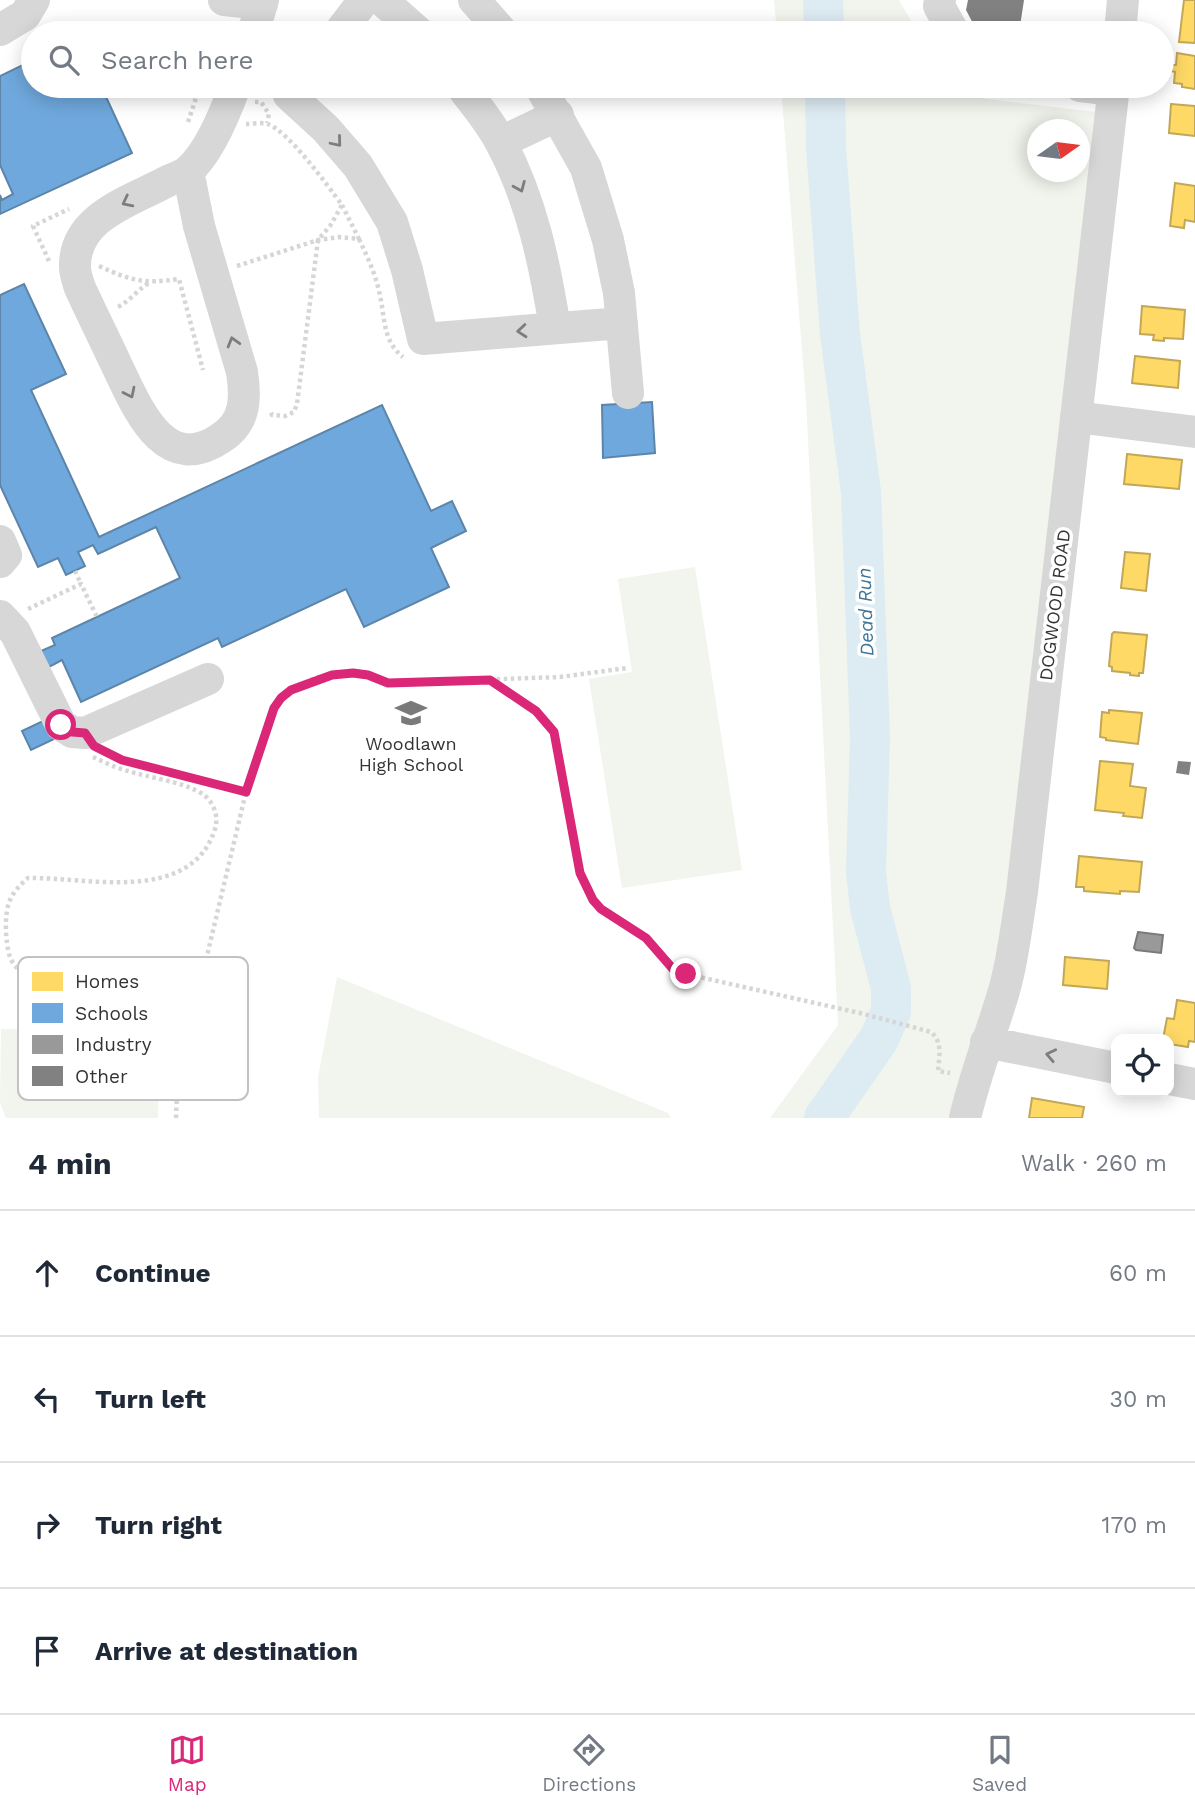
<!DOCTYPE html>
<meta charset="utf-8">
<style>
body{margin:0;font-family:"Work Sans",sans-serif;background:#f6f6f7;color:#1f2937}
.controls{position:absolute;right:21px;bottom:21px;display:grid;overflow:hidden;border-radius:14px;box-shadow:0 4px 18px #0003}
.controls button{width:63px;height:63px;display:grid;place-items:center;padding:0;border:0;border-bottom:2px solid #e0e1e3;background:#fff;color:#1f2937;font:35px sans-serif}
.compass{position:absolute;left:1027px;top:119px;width:63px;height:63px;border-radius:50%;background:#fff;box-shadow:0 4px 18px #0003;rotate:76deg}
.stop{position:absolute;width:21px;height:21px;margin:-16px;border:5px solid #db2777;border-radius:50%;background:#fff}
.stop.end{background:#db2777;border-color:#fff;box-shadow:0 2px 7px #0008}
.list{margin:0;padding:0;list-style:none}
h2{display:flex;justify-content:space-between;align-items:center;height:91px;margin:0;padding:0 28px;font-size:30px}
h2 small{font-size:23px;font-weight:400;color:#747a83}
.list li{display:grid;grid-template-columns:46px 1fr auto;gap:21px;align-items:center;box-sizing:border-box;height:126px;padding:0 28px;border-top:2px solid #e0e1e3}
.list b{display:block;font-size:26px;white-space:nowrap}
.list em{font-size:23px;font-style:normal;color:#747a83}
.icon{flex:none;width:38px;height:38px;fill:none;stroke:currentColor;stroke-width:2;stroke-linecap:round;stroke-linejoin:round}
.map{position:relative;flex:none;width:1195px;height:1118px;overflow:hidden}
.search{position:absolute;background:#fff;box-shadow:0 4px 18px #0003;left:21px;right:21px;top:21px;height:77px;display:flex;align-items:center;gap:18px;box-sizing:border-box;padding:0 24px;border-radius:38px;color:#747a83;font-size:26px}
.sheet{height:595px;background:#fff}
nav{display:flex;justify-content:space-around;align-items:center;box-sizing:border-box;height:98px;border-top:2px solid #e0e1e3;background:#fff;font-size:19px;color:#747a83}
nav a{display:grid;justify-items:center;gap:4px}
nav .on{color:#db2777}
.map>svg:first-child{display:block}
.green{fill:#f1f5ed;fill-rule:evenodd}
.homes{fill:#ffd966;stroke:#c2a757;stroke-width:2}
.schools{fill:#6fa8dc;stroke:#5d85a9;stroke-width:2}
.industry{fill:#999;stroke:#7a7a7a;stroke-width:2}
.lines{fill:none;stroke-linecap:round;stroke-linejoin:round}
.river{stroke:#ddebf3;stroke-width:40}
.building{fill:#818181}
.path{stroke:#d6d6d6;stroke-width:4.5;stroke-dasharray:3.5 3.5;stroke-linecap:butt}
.minor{stroke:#d7d7d7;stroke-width:32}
.oneway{stroke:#7d7d7d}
.route{stroke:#db2777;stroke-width:9}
.labels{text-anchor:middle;stroke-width:7;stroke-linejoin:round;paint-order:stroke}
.street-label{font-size:18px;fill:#333;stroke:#fff}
.poi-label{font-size:18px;fill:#333;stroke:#fff}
.water-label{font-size:19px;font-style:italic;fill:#3f7597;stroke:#fff}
.key{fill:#fff;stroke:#c2c2c2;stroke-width:2}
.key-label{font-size:19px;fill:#333}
</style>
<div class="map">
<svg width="1195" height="1118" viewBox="0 0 1195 1118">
<rect width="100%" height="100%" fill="#fff"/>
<!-- green -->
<path class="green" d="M774,0H899L918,33H777Z
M781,86H948L953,95L1105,113L1004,971L958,1118H770L838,1025L806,401ZM1038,130H1080V172H1038Z
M695,567L742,870L622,888L589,679L632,672L618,579Z
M337,977L668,1113L671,1118H319L318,1078Z
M1,1029L141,1031L159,1048L158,1118H6L0,1102Z"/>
<!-- homes -->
<path class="homes" d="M1184,0H1195V43L1179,42Z
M1177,53L1195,56V89L1182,87V84L1174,83L1175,72L1171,71L1172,65H1176Z
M1171,104L1195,106V136L1169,133Z
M1175,183L1195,186V222L1185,220L1184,228L1170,226Z
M1142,306L1185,310L1183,339L1164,338V341L1153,340L1154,335L1140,334Z
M1135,356L1180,361L1178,388L1132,383Z
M1127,454L1182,460L1179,489L1124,484Z
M1125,552L1150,554L1146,591L1121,588Z
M1114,632L1147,635L1143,673H1139V676L1130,675V673L1112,671V667L1109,666L1112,634Z
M1109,710L1142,713L1138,744L1106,740V738L1100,737L1102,712L1109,713Z
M1100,761L1133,764L1130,786L1146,788L1142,818L1123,816L1124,813L1095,810Z
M1079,856L1142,862L1139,892L1120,891V894L1084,891V887H1076Z
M1065,957L1109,961L1107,989L1063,985Z
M1177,1000L1195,1003V1042L1189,1041L1188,1047L1169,1044V1039H1163L1167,1018L1174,1019Z
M1032,1098L1084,1107L1082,1118H1029Z"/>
<!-- schools -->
<path class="schools" d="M33,60V86H101L132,153L0,214V195L2,200L13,194L0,165V76Z
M24,284L66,374L31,390L99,537L382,405L431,511L452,501L466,531L431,548L449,587L364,627L346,589L222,647L218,638L81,702L62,660L49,667L41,651L55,645L52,638L180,578L156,527L98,554L93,545L78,552L85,566L66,575L58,558L38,567L0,485V295Z
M652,402L655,453L603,458L602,405Z
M45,720L54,739L31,750L22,731Z"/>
<!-- industry -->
<path class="industry" d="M1138,932L1163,935L1161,953L1136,950L1134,948Z"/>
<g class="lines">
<!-- river -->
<path class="river" d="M823,0L824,33
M824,1118L879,1039L891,1012V988L870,908L866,872L870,737L861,492L840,334L826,148L825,86"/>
</g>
<!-- building -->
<path class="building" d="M968,0H1024L1019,33H978L966,10Z
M1178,761L1191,762L1189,775L1176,773Z"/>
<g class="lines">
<!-- path -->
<path class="path" d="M255,102H261L269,114L267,123
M188,122L200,86
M246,124C253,124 262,122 268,124C290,133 327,185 342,205L330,226L318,240L297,404L294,412L285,416L272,415L270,411
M359,239C367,256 375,273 379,291C385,315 382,341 403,357
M49,261L33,226L69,209
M99,266C132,281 143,284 179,279L203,370
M237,266L318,240L339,237L359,239L342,205
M118,307C131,300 137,290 149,283
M75,571L81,584
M28,609L81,584L97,617
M490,680L536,711L554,732L581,873C594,916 616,913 646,937C662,951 664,965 686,974L864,1014L931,1032C943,1042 939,1057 938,1071L950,1073
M106,752L122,760L246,792
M93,757C104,762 116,768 128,771C150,778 186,782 204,795C214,803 219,817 215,829C191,905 87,877 28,878C21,884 14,891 10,900C4,913 5,942 10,957C13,965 21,973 28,977L191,1023
M176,1118L177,1092L191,1023L246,792L274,708C292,680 337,667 368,675C375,677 382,680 388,683L560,677L627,668"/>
<!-- minor -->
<path class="minor" d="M224,0L262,4
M382,0L419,33
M474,0L503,33
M940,0L939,6L954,33
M0,30L25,15L34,0
M253,33L263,0
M339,33L364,0
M1120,33L1123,0
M461,86C475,104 491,123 501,143C532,201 545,265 555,328
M540,86L586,168L608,240L619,293L628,393
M1080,86L1114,90
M289,95L326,129L358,166L392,222L407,270L423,339L622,323
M501,142L558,115
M188,171L199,226L242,372C246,398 246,422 221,438C164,477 137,407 117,366C105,340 92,314 80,288C78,282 75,274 75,267C74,218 128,202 164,183C171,179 182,176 188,171C209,153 226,111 235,86
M1076,417L1195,432
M0,541L6,555L0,562
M0,616L15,632L61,725L72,732L85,733L208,679
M986,1042L1116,1068
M1169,1079L1195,1084
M965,1118C974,1079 988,1042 1000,1004C1012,968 1016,929 1022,892L1114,86"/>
</g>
<!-- one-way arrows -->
<defs><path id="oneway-chevron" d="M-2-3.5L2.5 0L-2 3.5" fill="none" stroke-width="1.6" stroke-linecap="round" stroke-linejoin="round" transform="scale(1.75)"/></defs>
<g class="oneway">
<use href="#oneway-chevron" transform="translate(337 142) rotate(50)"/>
<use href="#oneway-chevron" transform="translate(520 187) rotate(67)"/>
<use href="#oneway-chevron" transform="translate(127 202) rotate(153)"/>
<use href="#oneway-chevron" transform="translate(522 331) rotate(175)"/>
<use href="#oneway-chevron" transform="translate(233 342) rotate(-106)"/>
<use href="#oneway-chevron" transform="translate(130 393) rotate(64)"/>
<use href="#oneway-chevron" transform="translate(1051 1055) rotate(-168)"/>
</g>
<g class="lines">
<!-- route -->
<path class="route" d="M61,725L72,732L85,733L94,746L122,760L246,792L274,708L281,698L291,690L332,675L353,673L368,675L388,683L490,680L536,711L554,732L580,873L593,900L601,909L646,938L673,969L686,974"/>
</g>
<!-- icons -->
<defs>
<symbol id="school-bare" viewBox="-9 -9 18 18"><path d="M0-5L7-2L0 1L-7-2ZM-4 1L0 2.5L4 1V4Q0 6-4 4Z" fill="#7a7a7a" stroke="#fff" stroke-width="2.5" paint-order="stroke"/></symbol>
</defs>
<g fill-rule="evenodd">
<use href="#school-bare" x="389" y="691" width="44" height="44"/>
</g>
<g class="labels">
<!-- street labels -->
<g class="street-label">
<text transform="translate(1055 605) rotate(-83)" y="6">DOGWOOD ROAD</text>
</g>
<!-- poi labels -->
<g class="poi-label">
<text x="411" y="750">Woodlawn<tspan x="411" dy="21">High School</tspan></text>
</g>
<!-- water labels -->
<g class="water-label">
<text transform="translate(865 612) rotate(-92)" y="7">Dead Run</text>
</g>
</g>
<!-- legend -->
<rect x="18" y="957" width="230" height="143" rx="10" class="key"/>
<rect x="32" y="972" width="31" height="19" fill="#ffd966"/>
<rect x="32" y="1003" width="31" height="20" fill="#6fa8dc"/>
<rect x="32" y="1035" width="31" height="19" fill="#999"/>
<rect x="32" y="1066" width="31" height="20" fill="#818181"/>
<g class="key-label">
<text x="75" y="988">Homes</text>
<text x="75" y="1020">Schools</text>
<text x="75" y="1051">Industry</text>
<text x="75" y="1083">Other</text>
</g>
</svg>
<div class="controls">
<button><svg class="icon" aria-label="locate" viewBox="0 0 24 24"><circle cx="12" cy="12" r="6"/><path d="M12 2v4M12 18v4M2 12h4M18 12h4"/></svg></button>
</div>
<svg class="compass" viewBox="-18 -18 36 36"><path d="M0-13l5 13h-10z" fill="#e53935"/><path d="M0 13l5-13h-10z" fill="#747a83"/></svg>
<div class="stop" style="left:61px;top:725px"></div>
<div class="stop end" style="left:686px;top:974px"></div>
<div class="search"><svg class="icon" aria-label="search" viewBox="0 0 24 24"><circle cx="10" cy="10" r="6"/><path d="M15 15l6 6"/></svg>Search here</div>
</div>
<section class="sheet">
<h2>4 min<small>Walk · 260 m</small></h2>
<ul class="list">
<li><svg class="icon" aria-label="ahead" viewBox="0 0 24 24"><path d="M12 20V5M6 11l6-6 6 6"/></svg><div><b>Continue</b></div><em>60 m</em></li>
<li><svg class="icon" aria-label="left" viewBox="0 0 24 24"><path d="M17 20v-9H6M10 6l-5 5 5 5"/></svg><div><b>Turn left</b></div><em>30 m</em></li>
<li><svg class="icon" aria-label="right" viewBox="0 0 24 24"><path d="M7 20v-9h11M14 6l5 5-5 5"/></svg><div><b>Turn right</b></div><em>170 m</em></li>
<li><svg class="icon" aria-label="arrive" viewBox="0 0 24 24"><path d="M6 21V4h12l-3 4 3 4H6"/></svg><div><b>Arrive at destination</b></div></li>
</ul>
</section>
<nav>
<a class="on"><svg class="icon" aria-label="map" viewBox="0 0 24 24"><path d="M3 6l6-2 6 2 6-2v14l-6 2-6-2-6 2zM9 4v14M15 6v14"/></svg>Map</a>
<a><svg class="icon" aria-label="directions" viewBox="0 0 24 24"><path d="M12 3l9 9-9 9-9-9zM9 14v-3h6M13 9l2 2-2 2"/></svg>Directions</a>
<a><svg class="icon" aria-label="saved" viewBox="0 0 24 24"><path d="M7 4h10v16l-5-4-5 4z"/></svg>Saved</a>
</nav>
